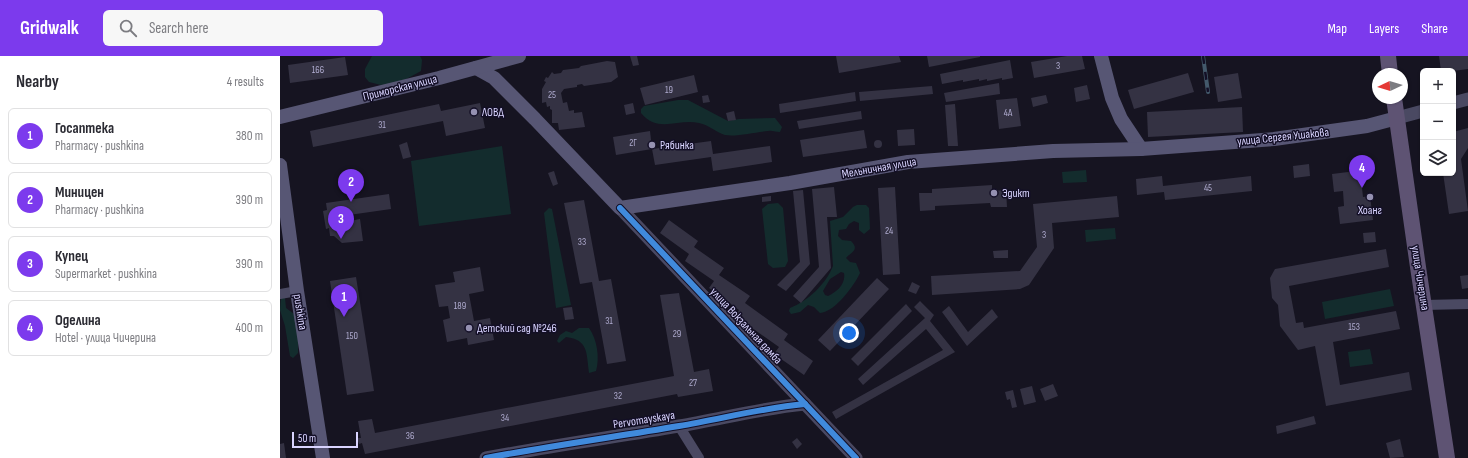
<!DOCTYPE html>
<html lang="en">
<head>
<meta charset="utf-8">
<style>
  :root { --surface:#fff; --page:#f7f7f7; --text:#2b2b33; --muted:#7c7c81; --line:#e1e1e2; --accent:#7c3aed }
  body { margin:0; font-family:"Sofia Sans Condensed",sans-serif; background:var(--page); color:var(--text) }
  .controls { position:absolute; right:12px; top:12px; display:grid; overflow:hidden; border-radius:6px; box-shadow:0 1px 3px #0004 }
  .controls button { width:36px; height:36px; display:grid; place-items:center; padding:0; border:0; border-bottom:1px solid var(--line); background:var(--surface); color:var(--text); font:20px sans-serif }
  .compass { position:absolute; left:1092px; top:12px; width:36px; height:36px; border-radius:50%; background:var(--surface); box-shadow:0 1px 3px #0004; rotate:266deg }
  .scale { position:absolute; left:12px; bottom:10px; width:66px; box-sizing:border-box; padding-left:4px; border:2px solid #d9d4ff; border-top:0; font-size:11px; line-height:14px; white-space:nowrap; color:#d9d4ff; -webkit-text-stroke:3px #130f26; paint-order:stroke }
  .you { position:absolute; left:569px; top:277px; width:14px; height:14px; margin:-10px; border:3px solid #fff; border-radius:50%; background:#1a73e8; box-shadow:0 0 0 6px #1a73e833 }
  .badge { display:grid; place-items:center; width:26px; height:26px; border-radius:50%; background:var(--accent); color:#fff; font-size:13px; font-weight:700 }
  .pin { position:absolute; translate:-50% -33px; filter:drop-shadow(0 1px 2px #0008) }
  .pin::after { content:''; position:absolute; top:21px; width:14px; height:12px; background:inherit; clip-path:polygon(0 0,100% 0,50% 100%) }
  .list { margin:0; padding:0; list-style:none }
  h2 { display:flex; justify-content:space-between; align-items:center; height:52px; margin:0; padding:0 16px; font-size:17px }
  h2 small { font-size:13px; font-weight:400; color:var(--muted) }
  .list li { display:grid; grid-template-columns:26px 1fr auto; gap:12px; align-items:center; box-sizing:border-box; height:56px; margin:0 8px 8px; padding:0 8px; border:1px solid var(--line); border-radius:6px }
  .list b { display:block; font-size:15px; white-space:nowrap }
  .list p { margin:0; font-size:13px; white-space:nowrap; color:var(--muted) }
  .list em { font-size:13px; font-style:normal; color:var(--muted) }
  .icon { flex:none; width:22px; height:22px; fill:none; stroke:currentColor; stroke-width:2; stroke-linecap:round; stroke-linejoin:round }
  .map { position:relative; flex:none; width:1188px; height:402px; overflow:hidden }
  header { display:flex; align-items:center; gap:24px; box-sizing:border-box; height:56px; padding:0 20px; background:var(--accent); color:#fff }
  header strong { font-size:19px }
  nav { display:flex; gap:22px; margin-inline-start:auto; font-size:14px }
  .search { width:280px; height:36px; background:var(--page); display:flex; align-items:center; gap:10px; box-sizing:border-box; padding:0 14px; border-radius:6px; color:var(--muted); font-size:15px }
  main { display:flex }
  aside { flex:1; background:var(--surface) }
  .map>svg:first-child { display:block }
</style>
</head>
<body>
<header>
<strong>Gridwalk</strong>
<div class="search"><svg class="icon" aria-label="search" viewBox="0 0 24 24"><circle cx="10" cy="10" r="6"/><path d="M15 15l6 6"/></svg>Search here</div>
<nav><a>Map</a><a>Layers</a><a>Share</a></nav>
</header>
<main>
<aside>
<h2>Nearby<small>4 results</small></h2>
<ul class="list">
<li><span class="badge">1</span><div><b>Госаптека</b><p>Pharmacy · pushkina</p></div><em>380 m</em></li>
<li><span class="badge">2</span><div><b>Миницен</b><p>Pharmacy · pushkina</p></div><em>390 m</em></li>
<li><span class="badge">3</span><div><b>Купец</b><p>Supermarket · pushkina</p></div><em>390 m</em></li>
<li><span class="badge">4</span><div><b>Оделина</b><p>Hotel · улица Чичерина</p></div><em>400 m</em></li>
</ul>
</aside>
<div class="map">
<svg width="1188" height="402" viewBox="0 0 1188 402">
  <rect width="100%" height="100%" fill="#161421"/>
  <g fill="#132c2d" fill-rule="evenodd">
    <path d="M92,0H140L142,4L141,15L119,27L101,29L89,26L85,21V13Z"/>
    <path d="M398,44H408L448,65L459,63L495,62L502,71L500,76C496,76 492,74 488,75C475,76 457,81 445,79C436,76 429,69 419,67C399,62 378,78 361,57V53L364,50Z"/>
    <path d="M222,90L231,158L139,170L131,105Z"/>
    <path d="M806,114L807,126L783,127L782,116Z"/>
    <path d="M498,147L503,152L508,205L505,211L493,212L488,208L482,153L488,148Z"/>
    <path d="M577,149H586L589,152L590,173L584,178L579,174V167L574,165L569,168L566,173L559,174L558,180L562,184L571,185C580,194 571,196 566,202L570,206L576,207L580,217C574,230 555,256 540,257L534,251L528,249L520,256L511,258L509,255L510,252C528,245 546,228 553,210L550,165L563,161L573,151ZM561,216L564,217C566,228 557,236 548,240L545,239L543,235L550,223Z"/>
    <path d="M269,152L272,153L291,249L276,252L264,157Z"/>
    <path d="M835,172L836,183L806,186L805,174Z"/>
    <path d="M1110,233L1114,250L1045,263L1042,246Z"/>
    <path d="M1,241L5,242L6,252L14,258L18,283V297L13,302L10,300L5,270L0,254Z"/>
    <path d="M299,272H309C317,283 320,302 316,315L309,317C306,297 309,284 286,281L279,287L277,285L280,279L286,275L292,277Z"/>
    <path d="M1090,293L1093,308L1070,311L1068,296Z"/>
  </g>
  <g fill="#343243">
    <path d="M350,0H357L359,9L353,10Z"/>
    <path d="M556,0H619L621,6L559,17Z"/>
    <path d="M647,0H700V1L649,11Z"/>
    <path d="M787,0H802L805,13L754,22L751,6Z"/>
    <path d="M1159,0H1188V13L1173,15H1161Z"/>
    <path d="M65,1L68,19L10,27L8,9Z"/>
    <path d="M730,4L733,22L722,24V22L707,25V23L699,25V23L683,26V24L662,28L660,18Z"/>
    <path d="M327,5L335,6L338,21L331,26L304,30L302,28L297,29V31L284,33L281,37L283,47L287,46L289,55L294,54V57L302,56L305,71L279,74L278,67H272V54L270,53V50L267,51L266,46L262,47V33L266,26L264,25L266,21L268,22L272,16L274,18L281,17L283,14L299,12L301,10Z"/>
    <path d="M908,17L914,36L854,53L848,34Z"/>
    <path d="M958,17L962,42L938,46L934,21Z"/>
    <path d="M414,19L418,36L365,49L360,32Z"/>
    <path d="M719,27L720,38L666,46L664,37Z"/>
    <path d="M807,29L810,43L796,46L794,32Z"/>
    <path d="M652,30L653,38L580,45L579,36Z"/>
    <path d="M575,36L576,45L500,57L499,48Z"/>
    <path d="M428,39L430,46L423,47L422,40Z"/>
    <path d="M766,39L768,47L753,51L751,42Z"/>
    <path d="M737,42L741,70L719,73L716,44Z"/>
    <path d="M200,47L205,72L166,80L163,65L33,91L30,75L159,48L161,55Z"/>
    <path d="M353,47L355,57L346,59L344,49Z"/>
    <path d="M675,48L678,90H668L665,49Z"/>
    <path d="M962,51L963,76L868,81L867,56Z"/>
    <path d="M454,55L456,64L448,65L446,57Z"/>
    <path d="M581,55L582,63L519,73L517,65Z"/>
    <path d="M1188,72V92L1181,103L1188,155L1169,158L1163,117H1173V76Z"/>
    <path d="M634,73L635,89L618,90L617,74Z"/>
    <path d="M584,74L587,92L523,101L520,84Z"/>
    <path d="M370,75L372,93L336,99L333,81Z"/>
    <circle cx="598" cy="88" r="4"/>
    <path d="M431,85L433,98L490,90L492,106L433,115L431,101L375,109L372,93Z"/>
    <path d="M127,86L131,101L123,103L119,89Z"/>
    <path d="M1029,108L1030,120L1014,122L1013,110Z"/>
    <path d="M274,115L278,128L273,130L268,117Z"/>
    <path d="M1068,116L1077,118L1078,124L1081,123L1083,141L1090,140L1093,164L1060,168L1058,151L1064,150L1063,135L1054,136L1052,118Z"/>
    <path d="M882,120L883,130L971,120L972,135L885,144L884,136L857,139L856,123Z"/>
    <path d="M712,129V135L726,134L727,151H711L710,147L655,150V154L640,155L639,137H652V133Z"/>
    <path d="M554,131L557,161H547L551,212L521,247L513,240L539,211L532,133Z"/>
    <path d="M615,131L620,218L603,219L598,132Z"/>
    <path d="M523,134L530,208L506,235L497,229L520,206L513,135Z"/>
    <path d="M109,138L111,153L69,159L70,165L80,163L83,185L62,187L54,180H50L49,172L46,173L43,155L47,154L46,147Z"/>
    <path d="M491,140V145L482,146V141Z"/>
    <path d="M837,140L839,161L772,167L774,192L749,229L740,233L652,239L651,220L740,215L757,191L753,148Z"/>
    <path d="M304,144L319,225L331,223L346,305L327,308L312,226L300,228L284,147Z"/>
    <path d="M389,164L418,185L414,191L444,212L439,219L470,240L465,247L508,278L504,284L533,305L524,319L494,298L499,291L455,260L459,254L429,232L434,225L405,205L409,198L380,177Z"/>
    <path d="M1095,176L1096,186L1084,187L1083,177Z"/>
    <path d="M1106,193L1109,211L1009,230L1016,267L1023,266L1024,272L1116,255L1120,273L1053,286L1060,329L1129,316L1132,334L1046,350L1035,290L1018,294L1000,270L998,249L992,242L990,222L995,213Z"/>
    <path d="M728,194V202H714L713,195Z"/>
    <path d="M200,211L204,235L189,238L194,265L210,262L214,284L188,289L187,282L167,286L163,264L170,262L168,250L159,251L155,229L175,226L173,216Z"/>
    <path d="M1188,219V232L1182,233L1180,220Z"/>
    <path d="M76,221L94,335L67,339L50,225Z"/>
    <path d="M597,222L609,233L550,295L538,284Z"/>
    <path d="M632,226L640,230L636,238L628,235Z"/>
    <path d="M399,237L414,316L429,313L433,335L398,341L397,338L85,398L82,387L79,388L77,382H81L78,365L92,363L95,377L394,320L380,239Z"/>
    <path d="M640,245L654,259L650,265L675,296L556,363L552,356L663,294L646,273L583,329L578,323L645,262L634,251Z"/>
    <path d="M626,248L632,255L578,310L571,303Z"/>
    <path d="M669,250L688,276L712,253L718,261L687,290L662,256Z"/>
    <path d="M292,251L294,263L285,264L283,252Z"/>
    <path d="M773,328L778,340L765,345L760,333Z"/>
    <path d="M752,330L756,346L744,349L740,333Z"/>
    <path d="M733,334L737,351L732,352L730,343L727,344L725,336Z"/>
    <path d="M1034,360L1036,368L997,378L996,370Z"/>
    <path d="M517,382L522,388L517,393L512,386Z"/>
    <path d="M1120,383L1124,401L1110,402L1106,387Z"/>
    <path d="M4,387L6,402H0V388Z"/>
  </g>
  <g fill="none" stroke-linecap="round" stroke-linejoin="round">
    <g stroke="#4a4962" stroke-width="10">
      <path d="M0,238L17,235"/>
      <path d="M1144,249L1188,248"/>
      <path d="M399,370L419,402"/>
    </g>
    <g stroke="#4a4962" stroke-width="13">
      <path d="M1173,47L1188,43"/>
      <path d="M1117,62L1143,55"/>
      <path d="M340,152L576,402"/>
      <path d="M206,402C270,390 334,381 399,370C441,363 482,352 525,348"/>
    </g>
    <g stroke="#575674" stroke-width="14">
      <path d="M821,0L832,42L841,63L861,93"/>
      <path d="M196,12L214,22L255,63L340,152L510,127L628,106L773,95L861,93L994,83L1087,70L1117,62"/>
      <path d="M0,61L159,22L239,0"/>
      <path d="M0,109L17,235L43,402"/>
    </g>
    <g stroke="#5e5373" stroke-width="16">
      <path d="M1108,0L1110,18"/>
      <path d="M1114,42L1138,211L1167,402"/>
    </g>
    <g stroke="#43596b" stroke-width="4">
      <path id="rail" d="M923,0L928,36"/>
    </g>
    <use href="#rail" stroke="#130f26" stroke-width="2.5" stroke-dasharray="8" stroke-linecap="butt"/>
    <g stroke="#130f26" stroke-width="8">
      <g id="cycleway">
        <path d="M340,152L576,402"/>
        <path d="M206,402C270,390 334,381 399,370C441,363 482,352 525,348"/>
      </g>
    </g>
    <use href="#cycleway" stroke="#408adc" stroke-width="6"/>
  </g>
  <g fill="#9591b1" stroke="#130f26" stroke-width="1.5">
    <circle cx="194" cy="56" r="4"/>
    <circle cx="372" cy="89" r="4"/>
    <circle cx="714" cy="137" r="4"/>
    <circle cx="1090" cy="141" r="4"/>
    <circle cx="189" cy="272" r="4"/>
  </g>
  <g text-anchor="middle" dominant-baseline="central" stroke-width="3" stroke-linejoin="round" paint-order="stroke">
    <g font-size="10" fill="#b0acd0">
      <text x="778" y="10">3</text>
      <text x="38" y="14">166</text>
      <text x="389" y="34">19</text>
      <text x="272" y="39">25</text>
      <text x="728" y="57">4А</text>
      <text x="102" y="69">31</text>
      <text x="353" y="87">2Г</text>
      <text x="928" y="132">45</text>
      <text x="609" y="175">24</text>
      <text x="764" y="179">3</text>
      <text x="302" y="186">33</text>
      <text x="180" y="250">189</text>
      <text x="329" y="265">31</text>
      <text x="1074" y="271">153</text>
      <text x="397" y="278">29</text>
      <text x="72" y="280">150</text>
      <text x="413" y="327">27</text>
      <text x="338" y="340">32</text>
      <text x="225" y="362">34</text>
      <text x="130" y="380">36</text>
    </g>
    <g font-size="12" fill="#d9d4ff" stroke="#130f26">
      <text transform="translate(120 32) rotate(-14)">Приморская улица</text>
      <text transform="translate(1003 81) rotate(-6)">улица Сергея Ушакова</text>
      <text transform="translate(599 112) rotate(-10)">Мельничная улица</text>
      <text transform="translate(1140 222) rotate(81)">улица Чичерина</text>
      <text transform="translate(20 256) rotate(81)">pushkina</text>
      <text transform="translate(466 270) rotate(47)">улица Вокзальная дамба</text>
      <text transform="translate(364 364) rotate(-9)">Pervomayskaya</text>
    </g>
    <g font-size="12" fill="#d9d4ff" stroke="#130f26" text-anchor="start">
      <text x="202" y="56">ЛОВД</text>
      <text x="380" y="89">Рябинка</text>
      <text x="722" y="137">Эдикт</text>
      <text x="1090" y="154" text-anchor="middle">Хоанг</text>
      <text x="197" y="272">Детский сад №246</text>
    </g>
  </g>
</svg>
<div class="controls">
<button>+</button>
<button>−</button>
<button><svg class="icon" aria-label="layers" viewBox="0 0 24 24"><path d="M12 4l9 5-9 5-9-5zM3 14l9 5 9-5"/></svg></button>
</div>
<svg class="compass" viewBox="-18 -18 36 36"><path d="M0-13l5 13h-10z" fill="#e53935"/><path d="M0 13l5-13h-10z" fill="#7c7c81"/></svg>
<div class="scale">50 m</div>
<div class="you"></div>
<div class="pin badge" style="left:64px;top:261px">1</div>
<div class="pin badge" style="left:71px;top:146px">2</div>
<div class="pin badge" style="left:61px;top:183px">3</div>
<div class="pin badge" style="left:1082px;top:132px">4</div>
</div>
</main>
</body>
</html>
